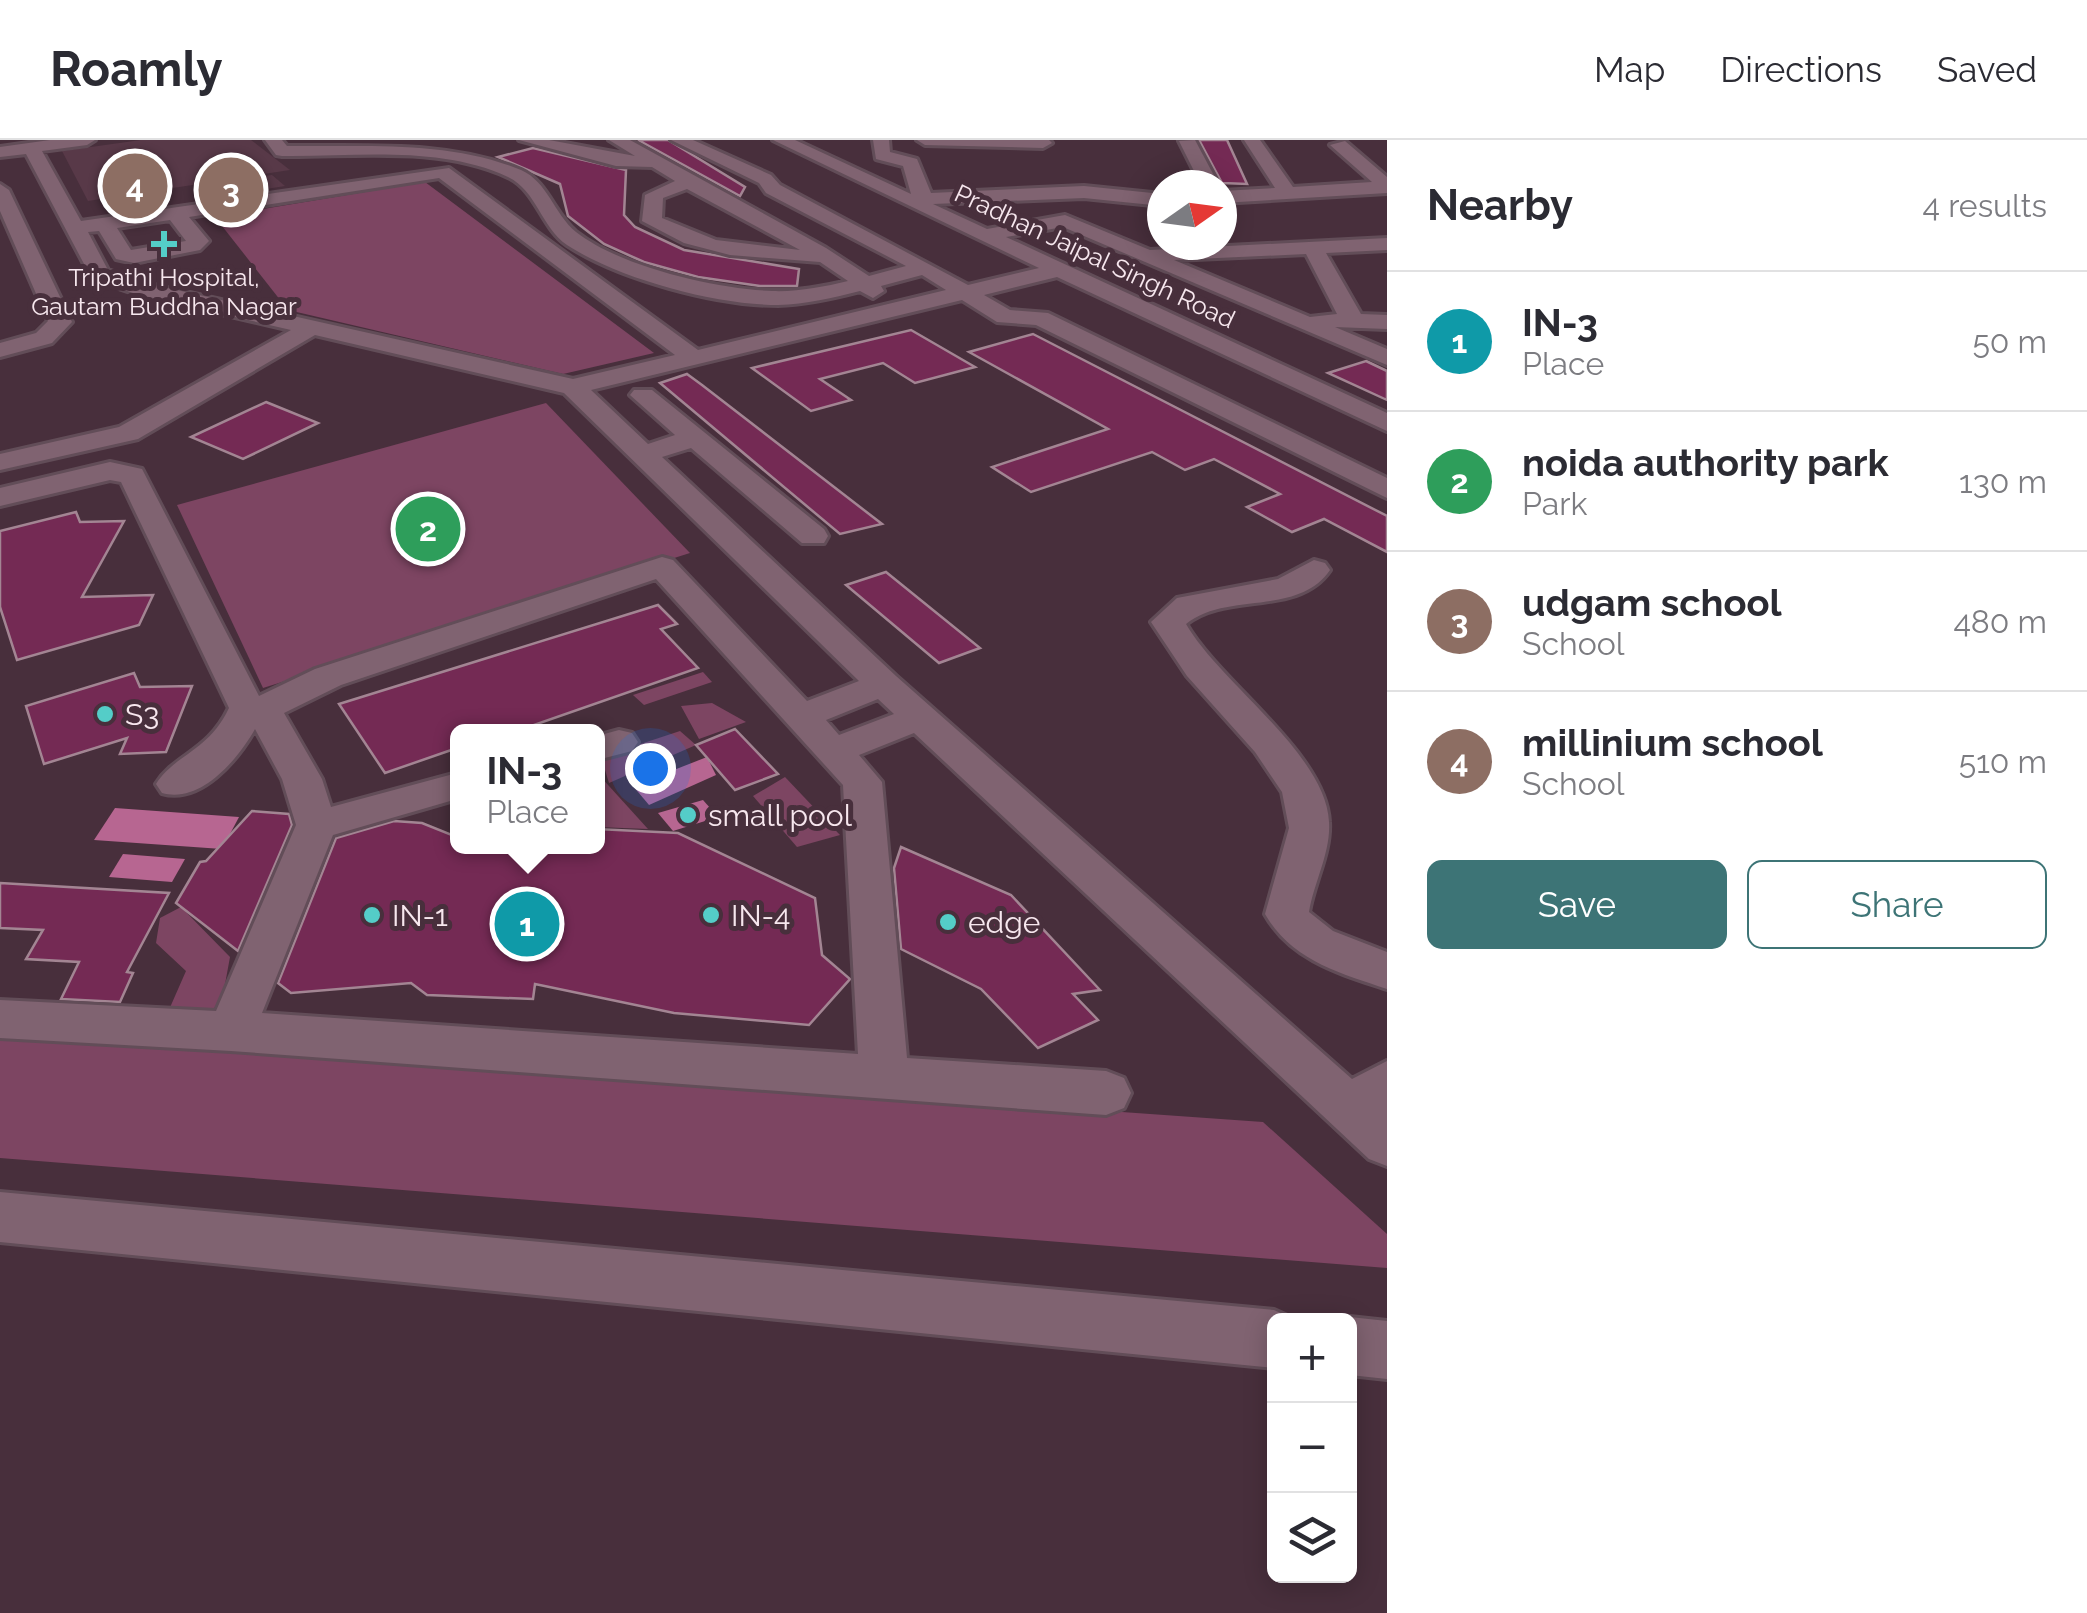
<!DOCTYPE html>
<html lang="en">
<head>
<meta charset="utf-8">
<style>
  :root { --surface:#fff; --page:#f2f2f3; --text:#2b2b33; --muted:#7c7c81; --line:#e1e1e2; --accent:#3d7476 }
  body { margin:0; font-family:Raleway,sans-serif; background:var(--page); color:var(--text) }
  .controls { position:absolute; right:30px; bottom:30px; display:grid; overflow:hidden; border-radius:15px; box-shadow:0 5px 25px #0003 }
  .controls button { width:90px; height:90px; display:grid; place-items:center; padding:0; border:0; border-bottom:2px solid var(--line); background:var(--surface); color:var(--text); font:50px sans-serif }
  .compass { position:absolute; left:1147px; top:30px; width:90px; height:90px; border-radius:50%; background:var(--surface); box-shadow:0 5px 25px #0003; rotate:76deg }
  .you { position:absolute; left:650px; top:628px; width:35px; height:35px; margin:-25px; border:8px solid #fff; border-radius:50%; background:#1a73e8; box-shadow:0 0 0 15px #1a73e833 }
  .badge { display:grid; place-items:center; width:65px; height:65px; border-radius:50%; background:var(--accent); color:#fff; font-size:32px; font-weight:700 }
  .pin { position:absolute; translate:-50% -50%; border:5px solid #fff; box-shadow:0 2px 10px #0006 }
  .popup { position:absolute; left:450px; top:584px; width:155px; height:130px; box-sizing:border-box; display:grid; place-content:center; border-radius:15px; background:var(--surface); filter:drop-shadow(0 2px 8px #0005); font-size:32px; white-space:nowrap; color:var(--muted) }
  .popup b { font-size:38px; color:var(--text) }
  .popup::after { content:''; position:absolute; left:50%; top:100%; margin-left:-20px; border:20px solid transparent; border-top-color:var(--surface) }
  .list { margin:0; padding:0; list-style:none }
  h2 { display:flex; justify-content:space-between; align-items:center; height:130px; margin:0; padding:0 40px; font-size:42px }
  h2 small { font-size:32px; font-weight:400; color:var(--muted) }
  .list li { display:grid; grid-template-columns:65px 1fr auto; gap:30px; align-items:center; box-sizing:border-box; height:140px; padding:0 40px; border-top:2px solid var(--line) }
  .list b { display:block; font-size:38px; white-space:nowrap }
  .list p { margin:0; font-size:32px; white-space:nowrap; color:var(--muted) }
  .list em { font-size:32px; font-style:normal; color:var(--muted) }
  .actions { display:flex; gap:20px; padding:30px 40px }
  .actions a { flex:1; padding:22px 0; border:2px solid var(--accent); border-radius:15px; text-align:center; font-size:35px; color:var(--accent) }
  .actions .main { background:var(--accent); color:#fff }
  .icon { flex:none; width:55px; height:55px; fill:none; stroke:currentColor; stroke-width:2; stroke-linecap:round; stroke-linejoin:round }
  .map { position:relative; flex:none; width:1387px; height:1473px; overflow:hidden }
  header { display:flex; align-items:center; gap:60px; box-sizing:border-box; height:140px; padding:0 50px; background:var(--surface); border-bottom:2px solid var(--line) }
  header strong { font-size:48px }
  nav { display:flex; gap:55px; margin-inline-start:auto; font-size:35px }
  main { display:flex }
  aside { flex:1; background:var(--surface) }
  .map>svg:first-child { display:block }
</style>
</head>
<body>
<header>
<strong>Roamly</strong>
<nav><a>Map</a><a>Directions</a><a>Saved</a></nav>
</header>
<main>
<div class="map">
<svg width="1387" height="1473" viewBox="0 0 1387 1473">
  <rect width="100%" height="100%" fill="#482f3c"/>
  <g fill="#583948">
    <path d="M141,0H251L290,30L88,61L62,11Z"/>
    <path d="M272,35L285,46L216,57L196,46Z"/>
  </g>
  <g fill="#7d4562">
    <path d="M425,42L654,213L563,234L288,170L215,77Z"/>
    <path d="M546,263L690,413L263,548L177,365Z"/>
    <path d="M703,532L712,542L644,565L633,555Z"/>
    <path d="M712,563L746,582L699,599L681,566Z"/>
    <path d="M680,591L696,605L609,643L601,617Z"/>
    <path d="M599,635L648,689L597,687Z"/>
    <path d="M785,637L840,695L797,707L753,656Z"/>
    <path d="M181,767L230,817L219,877L168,872L186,831L156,803L160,778Z"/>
    <path d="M0,892L1263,982L1387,1094V1128L0,1018Z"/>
  </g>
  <g fill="#b76691">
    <path d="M707,617L716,635L649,665L633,646Z"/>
    <path d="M703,660L718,677L673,691L658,673Z"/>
    <path d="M115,668L239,677L222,709L94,700Z"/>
    <path d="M123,714L185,719L172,742L109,737Z"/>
  </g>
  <g fill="#742a54" stroke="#a38593" stroke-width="2.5">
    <path d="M638,0H668L745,47L740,56Z"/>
    <path d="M1199,0H1227L1247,44L1222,43Z"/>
    <path d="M533,8L626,30L624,75L635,87L684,110L799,129L797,146H760L698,137L644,122L604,104L568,76L560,44L498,17Z"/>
    <path d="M911,190L975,227L915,243L883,223L820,239L851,260L811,271L752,228Z"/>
    <path d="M1033,194L1387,376V412L1324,379L1292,392L1247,367L1280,354L1214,319L1185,330L1152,312L1031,352L992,327L1108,289L969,212Z"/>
    <path d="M1366,221L1387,231V260L1328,233Z"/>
    <path d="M687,234L702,245L882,384L840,394L660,243Z"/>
    <path d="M266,262L318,283L243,319L191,297Z"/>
    <path d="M76,372L80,382L124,381L82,457L153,455L139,485L17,520L0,467V391Z"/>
    <path d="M886,432L980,508L939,523L846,445Z"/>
    <path d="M658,465L677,484L661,489L698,528L514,592H457V608L385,633L339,564Z"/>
    <path d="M134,533L140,547L192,546L166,612L120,614L127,598L44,624L26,566Z"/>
    <path d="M735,589L778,634L735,650L696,605Z"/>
    <path d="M252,671L289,674L292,685L238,811L176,763L200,722L206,721Z"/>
    <path d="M394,681L422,683L457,697V706H597V689L678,693L815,758L822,815L850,839L809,885L674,873L535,844L533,859L427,855L411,843L291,853L278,843L336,698Z"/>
    <path d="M901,707L1011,755L1100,850L1073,854L1098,880L1038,908L981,849L901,809L894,728Z"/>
    <path d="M0,743L169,753L127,832L133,833L120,862L61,859L79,822L26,819L43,790L0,788Z"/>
  </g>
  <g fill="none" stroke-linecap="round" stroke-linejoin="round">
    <g stroke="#624d58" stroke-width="6">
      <g id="minor">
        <path d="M50,0H95L87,5L42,11L81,81L449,28L698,210L946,150L922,135L881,146L884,151L873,158L860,151C833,158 806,164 778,165C716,165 619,139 567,105C541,87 537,51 508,37C439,5 355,17 282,16L276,15L265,0H282L287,6C364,7 449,0 521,30C548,42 554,74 576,92C621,127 716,149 772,151C798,152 823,147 848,141L820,122L730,115L684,103L642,81L645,55L675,41L652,27L616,26L519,0H549L635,16L609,0H630L826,108L869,136L906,126L766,53L759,43L671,0H693L771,35L780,45L968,145L1039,128L773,0H795L911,54L903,26L876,19L873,0H889L890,12L917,19L931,53L1084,46L1162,54V66L1084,58L933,64L987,89L1065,75L1150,110L1387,98V110L1326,113L1361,174L1387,175V189L1335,187L1387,209V225L1063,87L1006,97L1387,273V291L1057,137L984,155L1010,170L1048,173L1387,338V358L1036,185L997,182L962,160L591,250L648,304L675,295L630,255L634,250H652L824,389L828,396L824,403H802L691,308L662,317L896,536L1352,939L1387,921V1026L1369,1019L914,593L859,615L882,642L907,918L1106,931L1124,938L1131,953L1124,968L1106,975L231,911L0,898V860L216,871L296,685L282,639L255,589C238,619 201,664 162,653L156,644C175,614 208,612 229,568L121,342L110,340L0,366V348L110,322L142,329L259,556L315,529L662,417L673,420L807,561L859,541L564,253L315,195L138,299L0,330V314L119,287L291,190L136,154L92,139L26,14L0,17V7ZM439,38L675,215L573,239L150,144L108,130L88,92L99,91L116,119L134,123L200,110L209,101L189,77ZM687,49L800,110L716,100L662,78L663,58ZM170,80L186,101L131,110L117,88ZM1306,114L1337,174L1310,177L1174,120ZM656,439L843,645L858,914L262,873L333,695L457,659V633L331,667L322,639L284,573L341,545ZM878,559L894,574L839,595L826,580Z"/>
        <path d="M917,0H1049L1052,3L1043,8L925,5Z"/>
        <path d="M1244,0H1260L1293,47L1372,42L1330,5L1345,1L1387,37V53L1222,63V51L1275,48Z"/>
        <path d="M1179,1L1195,0L1219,45H1201Z"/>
        <path d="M0,44L9,50L72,182L52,203L0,217V203L36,193L48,181L0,71Z"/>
        <path d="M1314,420L1325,423L1330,430C1298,477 1226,451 1186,484C1220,543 1326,614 1329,682C1331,712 1314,742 1309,772L1333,791L1387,812V849C1339,833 1291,820 1265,774L1289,688L1282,652L1255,612L1187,536L1151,482L1177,458L1278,439Z"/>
        <path d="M619,590L632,593L638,602L632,611L597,620V596Z"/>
        <path d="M0,1052L1274,1170L1296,1180H1274V1228L0,1102Z"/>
        <path d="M1350,1177L1387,1181V1239L1350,1235V1180H1341Z"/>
      </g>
    </g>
    <use href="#minor" fill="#806371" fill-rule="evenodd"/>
  </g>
  <g fill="#54cdc8" stroke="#482f3c" stroke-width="4">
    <path d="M159 89h10v10h10v10h-10v10h-10v-10h-10v-10h10z"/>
    <circle cx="105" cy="574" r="10"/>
    <circle cx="688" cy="675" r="10"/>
    <circle cx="372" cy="775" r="10"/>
    <circle cx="711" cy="775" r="10"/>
    <circle cx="948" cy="782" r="10"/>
  </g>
  <g text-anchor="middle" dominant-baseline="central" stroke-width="10" stroke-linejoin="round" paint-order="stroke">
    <g font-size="25" fill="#f7e7ee" stroke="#482f3c">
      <text transform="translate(1095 116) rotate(25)">Pradhan Jaipal Singh Road</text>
    </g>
    <g font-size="25" fill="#f7e7ee" stroke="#482f3c">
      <text x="164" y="137">Tripathi Hospital,<tspan x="164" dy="29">Gautam Buddha Nagar</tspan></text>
    </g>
    <g font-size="30" fill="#f7e7ee" stroke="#482f3c" text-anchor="start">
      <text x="125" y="574">S3</text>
      <text x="708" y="675">small pool</text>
      <text x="392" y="775">IN-1</text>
      <text x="731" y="775">IN-4</text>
      <text x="968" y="782">edge</text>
    </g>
  </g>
</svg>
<div class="controls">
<button>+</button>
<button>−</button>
<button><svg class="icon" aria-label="layers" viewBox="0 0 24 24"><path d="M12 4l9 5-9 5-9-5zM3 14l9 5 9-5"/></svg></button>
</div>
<svg class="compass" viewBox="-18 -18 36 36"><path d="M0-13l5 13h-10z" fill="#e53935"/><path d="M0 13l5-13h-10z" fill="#7c7c81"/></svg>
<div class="you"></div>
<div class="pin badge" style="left:527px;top:784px;background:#0f9aa8">1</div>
<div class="popup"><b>IN-3</b>Place</div>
<div class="pin badge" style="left:428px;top:389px;background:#2e9e5b">2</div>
<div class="pin badge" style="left:231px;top:50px;background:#8d6e63">3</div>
<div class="pin badge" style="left:135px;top:46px;background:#8d6e63">4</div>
</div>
<aside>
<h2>Nearby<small>4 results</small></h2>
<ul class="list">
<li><span class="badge" style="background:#0f9aa8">1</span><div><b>IN-3</b><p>Place</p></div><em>50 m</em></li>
<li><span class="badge" style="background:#2e9e5b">2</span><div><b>noida authority park</b><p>Park</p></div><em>130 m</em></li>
<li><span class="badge" style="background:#8d6e63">3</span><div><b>udgam school</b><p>School</p></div><em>480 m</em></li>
<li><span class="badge" style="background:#8d6e63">4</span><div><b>millinium school</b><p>School</p></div><em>510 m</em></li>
</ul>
<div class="actions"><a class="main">Save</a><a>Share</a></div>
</aside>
</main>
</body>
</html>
